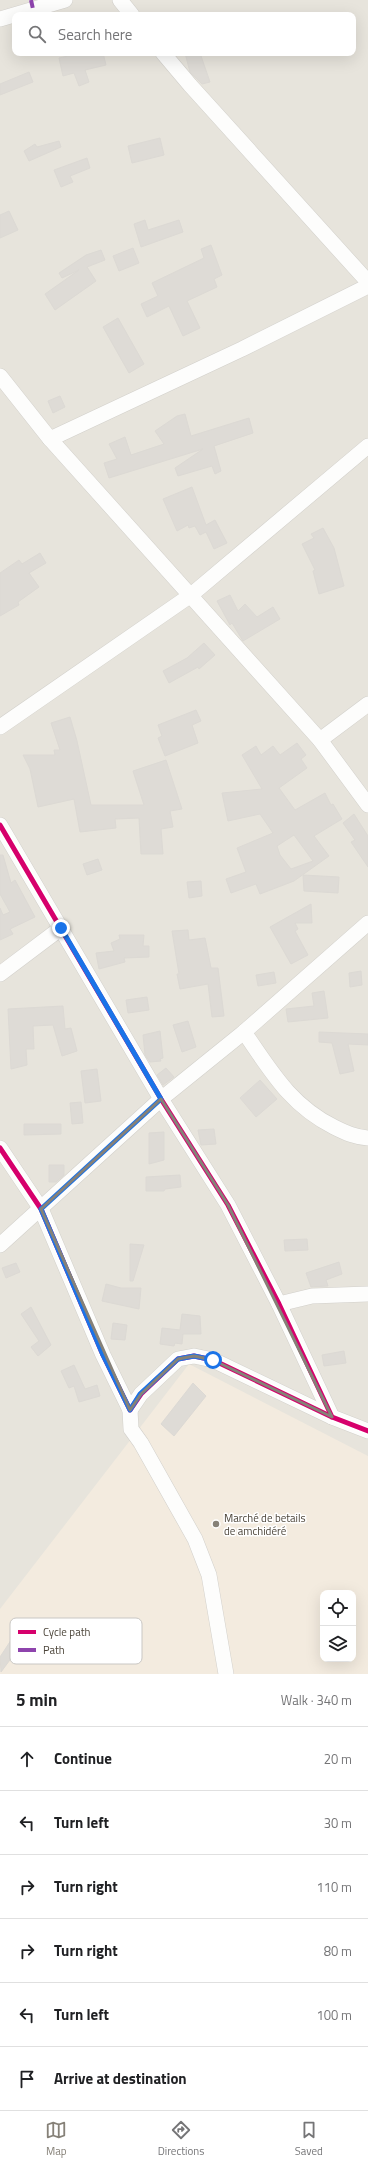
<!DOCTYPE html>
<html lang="en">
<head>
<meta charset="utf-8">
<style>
  :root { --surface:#fff; --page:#f2f2f2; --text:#202124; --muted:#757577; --line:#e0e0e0; --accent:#868178 }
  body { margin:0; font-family:"Titillium Web",sans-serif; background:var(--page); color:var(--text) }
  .controls { position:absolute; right:12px; bottom:12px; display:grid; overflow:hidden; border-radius:8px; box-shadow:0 4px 16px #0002 }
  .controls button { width:36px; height:36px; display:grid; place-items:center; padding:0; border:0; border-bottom:1px solid var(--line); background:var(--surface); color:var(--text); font:20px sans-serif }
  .stop { position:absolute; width:12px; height:12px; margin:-9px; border:3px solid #1a73e8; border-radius:50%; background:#fff }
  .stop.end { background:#1a73e8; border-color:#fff; box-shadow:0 1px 4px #0008 }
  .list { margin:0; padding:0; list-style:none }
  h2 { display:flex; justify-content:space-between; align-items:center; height:52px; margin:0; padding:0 16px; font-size:17px }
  h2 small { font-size:13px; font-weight:400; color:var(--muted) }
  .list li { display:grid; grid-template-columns:26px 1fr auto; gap:12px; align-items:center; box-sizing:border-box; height:64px; padding:0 16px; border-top:1px solid var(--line) }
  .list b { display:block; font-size:15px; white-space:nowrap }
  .list em { font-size:13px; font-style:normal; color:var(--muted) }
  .icon { flex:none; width:22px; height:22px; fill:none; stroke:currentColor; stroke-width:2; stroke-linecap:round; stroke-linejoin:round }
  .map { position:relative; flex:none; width:368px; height:1674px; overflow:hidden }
  .search { position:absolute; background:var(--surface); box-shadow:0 4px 16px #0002; left:12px; right:12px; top:12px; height:44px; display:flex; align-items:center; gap:10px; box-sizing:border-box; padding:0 14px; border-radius:8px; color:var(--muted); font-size:15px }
  .sheet { height:436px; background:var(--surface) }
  nav { display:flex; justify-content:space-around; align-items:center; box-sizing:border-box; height:56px; border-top:1px solid var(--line); background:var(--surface); font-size:11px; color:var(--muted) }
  nav a { display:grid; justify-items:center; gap:2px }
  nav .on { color:var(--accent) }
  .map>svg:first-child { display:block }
</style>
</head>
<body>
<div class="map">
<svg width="368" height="1674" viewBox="0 0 368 1674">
  <rect width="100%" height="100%" fill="#f4f2ee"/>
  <path fill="#e7e4dc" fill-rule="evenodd" d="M0,0H368V1674H0ZM15,15H353V53H15ZM323,1593H353V1659H323Z"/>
  <path fill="#f3ebdf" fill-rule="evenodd" d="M189,1364L368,1456V1674H0V1609ZM323,1593H353V1659H323Z"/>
  <g fill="#dedbd6" stroke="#dcd9d4" fill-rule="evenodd">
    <path d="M82,53H103L106,65L85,70L89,82L79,86L74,73L63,76L59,58Z"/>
    <path d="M185,53H200L210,82L202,84L190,72Z"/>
    <path d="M29,72L33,82L0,95V84Z"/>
    <path d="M160,138L164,155L132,163L128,146Z"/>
    <path d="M59,141L61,147L29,161L24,151L35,144L37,147Z"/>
    <path d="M87,158L90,168L70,176L73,182L61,187L54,170Z"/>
    <path d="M9,211L18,230L0,238V215Z"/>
    <path d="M145,220L148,230L179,220L183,232L141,247L134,224Z"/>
    <path d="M211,245L222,275L214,279L217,287L187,301L200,328L183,336L169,306L147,317L141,304L158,296L152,283L204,258L201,249Z"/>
    <path d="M133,248L139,263L119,271L113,256Z"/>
    <path d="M101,250L105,260L87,267L96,281L55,310L45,294L79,270L62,278L59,273L86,255Z"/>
    <path d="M118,318L144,364L129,373L103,327Z"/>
    <path d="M60,396L65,407L53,413L48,401Z"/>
    <path d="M185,414L191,436L249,418L253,433L214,446L221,471L215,474L212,466L178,476L175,468L203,449L109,478L104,463L117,459L109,444L125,437L131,455L164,444L155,431L177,416Z"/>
    <path d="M192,487L206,525L215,520L227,543L214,549L206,532L200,535L195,526L189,528L188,525L177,531L163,499Z"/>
    <path d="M323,528L334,548L344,586L319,594L313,571L315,570L302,544L314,538L311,534Z"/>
    <path d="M40,553L46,563L29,573L39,587L18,602L19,605L0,616V573L19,560L22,564Z"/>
    <path d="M230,595L238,611L245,604L257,617L273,607L280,619L243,641L232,623L230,625L217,601Z"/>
    <path d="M204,643L215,655L199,669L198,667L169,683L163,671L187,658Z"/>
    <path d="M196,710L201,721L192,725L198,743L165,756L158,738L162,736L158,725Z"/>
    <path d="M70,717L77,741L91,805H144L133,771L166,760L182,809L170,811L173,827L161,829L163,854H141L139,818L115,819L116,828L80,832L74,799L38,807L30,769L23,755H55L54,750H60L51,723Z"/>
    <path d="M297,743L306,755L301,759L307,768L279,788L295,810L325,793L331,805L333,804L342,819L314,836L329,856L294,881L260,894L256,884L231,893L226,879L246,872L237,848L273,833L260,814L228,821L222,793L262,789L242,755L256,746L261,755L273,746L280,755ZM294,835L313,861L291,869L280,855L277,846Z"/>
    <path d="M354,814L368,836V867L351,842L355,840L343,823Z"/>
    <path d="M0,855H3L11,883L15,880L35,917L10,929L13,934L0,940V908L3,915L10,912L0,894Z"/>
    <path d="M98,859L102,870L87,875L83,864Z"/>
    <path d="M303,875L339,877L338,893L304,891Z"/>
    <path d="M201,881L202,896L189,898L187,882Z"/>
    <path d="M311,904L312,923H295L298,929L295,931L308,955L291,964L270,927Z"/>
    <path d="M188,930L189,940L205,938L211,968H218L224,1016L212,1017L208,984L180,989L177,974H179L172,931Z"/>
    <path d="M119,935H144L143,946H149V957L124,958L125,962L99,969L96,953L114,951L111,943L120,939Z"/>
    <path d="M361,971L362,985L350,987L349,973Z"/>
    <path d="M274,972L276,983L258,986L256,975Z"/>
    <path d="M324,991L328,1018L288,1022L286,1009L314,1006L312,993Z"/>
    <path d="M147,997L149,1010L128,1013L126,1000Z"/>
    <path d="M63,1006L65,1029L71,1028L77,1051L62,1056L53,1025L33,1026L34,1049H26L27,1065L11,1069L8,1009Z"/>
    <path d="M188,1021L196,1047L182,1052L173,1025Z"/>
    <path d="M160,1031L163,1058L160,1059L161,1061L150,1062L145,1055L143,1035Z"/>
    <path d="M319,1032L368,1034V1045L348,1044L354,1071L340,1074L332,1043L319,1042Z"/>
    <path d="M166,1068L174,1077L163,1085L157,1075Z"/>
    <path d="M97,1069L101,1101L85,1103L81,1071Z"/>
    <path d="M260,1080L277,1099L256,1117L240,1098Z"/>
    <path d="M81,1102L83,1123L72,1124L70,1103Z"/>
    <path d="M24,1124H61V1134L24,1135Z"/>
    <path d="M214,1129L216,1144L201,1145L198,1130Z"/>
    <path d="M164,1132V1160L149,1164V1133Z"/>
    <path d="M49,1165H64V1175L56,1182H49Z"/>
    <path d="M180,1175L181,1187L165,1189L164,1191H146V1177Z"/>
    <path d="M307,1239L308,1250L285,1251L284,1240Z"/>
    <path d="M130,1244L144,1245L133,1281H130Z"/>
    <path d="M339,1262L342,1274L326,1280L328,1286L311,1287L306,1273Z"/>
    <path d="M16,1263L20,1272L6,1278L2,1268Z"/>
    <path d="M106,1284L121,1288H141L139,1309L102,1301Z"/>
    <path d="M31,1307L51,1345L38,1356L31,1347L39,1341L21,1314Z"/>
    <path d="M182,1314L200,1316L201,1334H183L182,1344L175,1343L174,1346L160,1344L162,1328L180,1330Z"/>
    <path d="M113,1323L127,1325L125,1340L111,1339Z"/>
    <path d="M344,1351L346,1363L324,1366L322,1355Z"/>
    <path d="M74,1365L85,1389L97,1385L100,1396L79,1402L74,1386L69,1388L61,1371Z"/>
    <path d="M193,1383L206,1396L174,1436L161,1424Z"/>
    <path d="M19,1628L29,1634L1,1672L0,1657Z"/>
  </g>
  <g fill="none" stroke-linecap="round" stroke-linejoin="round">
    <g stroke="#d2d0cb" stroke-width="16">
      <g id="minor">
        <path d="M120,0L132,15"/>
        <path d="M0,19L65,0"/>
        <path d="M163,53L190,85L368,282"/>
        <path d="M0,376L50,439L320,740L368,805"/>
        <path d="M50,439L242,349L368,286"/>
        <path d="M0,727L191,595L368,446"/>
        <path d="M320,740L368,704"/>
        <path d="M0,825L161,1099L228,1205L279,1304L332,1417"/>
        <path d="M0,974L61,928"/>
        <path d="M244,1032C271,1071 290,1105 334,1127C346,1133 355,1137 368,1138"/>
        <path d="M0,1148L41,1209L103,1355L130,1410L141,1394L178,1359L194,1356L213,1360L332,1417L368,1431"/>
        <path d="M0,1245L161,1099L244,1032L368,923"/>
        <path d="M279,1304L312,1296L368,1294"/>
        <path d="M130,1410L131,1429L141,1443L195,1539L209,1575L226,1674"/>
      </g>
    </g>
    <use href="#minor" stroke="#fdfdfc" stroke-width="15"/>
    <path stroke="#8e44ad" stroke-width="4" stroke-dasharray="8 4" stroke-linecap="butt" d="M31,0L33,9"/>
    <g stroke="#fff" stroke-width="8">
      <g id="cycleway">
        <path d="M0,825L161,1099L228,1205L279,1304L332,1417"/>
        <path d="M0,1148L41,1209L103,1355L130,1410L141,1394L178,1359L194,1356L213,1360L332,1417L368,1431"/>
      </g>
    </g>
    <use href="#cycleway" stroke="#d6006c" stroke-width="5"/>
  </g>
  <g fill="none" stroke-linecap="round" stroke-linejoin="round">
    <path stroke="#1a73e8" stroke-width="5" d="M61,928L161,1099L41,1209L103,1355L130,1410L140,1394L178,1359L194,1356L213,1360"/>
  </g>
  <path fill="none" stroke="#868178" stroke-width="3" stroke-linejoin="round" d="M161,1099L228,1205L332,1417L213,1360L194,1356L178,1359L141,1394L130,1410L41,1209Z"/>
  <circle fill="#868178" stroke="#fff" stroke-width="1.5" cx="216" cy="1524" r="4"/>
  <g text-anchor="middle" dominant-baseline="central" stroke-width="3" stroke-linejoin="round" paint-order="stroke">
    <g font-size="11" fill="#4b4439" stroke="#fff" text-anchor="start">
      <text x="224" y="1518">Marché de betails<tspan x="224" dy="13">de amchidéré</tspan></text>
    </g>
  </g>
  <rect x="10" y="1618" width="132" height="46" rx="6" fill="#fff" stroke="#c9c7c4" stroke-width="1"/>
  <rect x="18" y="1630" width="18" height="4" fill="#d6006c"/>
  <rect x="18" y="1648" width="18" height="4" fill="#8e44ad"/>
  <g font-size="11" fill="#4b4439">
    <text x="43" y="1636">Cycle path</text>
    <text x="43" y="1654">Path</text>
  </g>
</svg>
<div class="controls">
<button><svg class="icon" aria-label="locate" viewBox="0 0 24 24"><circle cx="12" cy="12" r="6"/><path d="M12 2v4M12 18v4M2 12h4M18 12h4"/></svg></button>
<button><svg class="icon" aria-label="layers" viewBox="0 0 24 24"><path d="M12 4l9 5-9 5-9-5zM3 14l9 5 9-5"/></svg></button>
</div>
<div class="stop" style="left:213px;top:1360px"></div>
<div class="stop end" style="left:61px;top:928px"></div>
<div class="search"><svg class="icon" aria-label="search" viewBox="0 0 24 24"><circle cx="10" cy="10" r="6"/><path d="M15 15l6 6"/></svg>Search here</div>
</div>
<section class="sheet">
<h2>5 min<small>Walk · 340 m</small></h2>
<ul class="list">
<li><svg class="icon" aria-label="ahead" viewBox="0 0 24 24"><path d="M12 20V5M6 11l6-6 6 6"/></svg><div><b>Continue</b></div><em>20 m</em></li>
<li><svg class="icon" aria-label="left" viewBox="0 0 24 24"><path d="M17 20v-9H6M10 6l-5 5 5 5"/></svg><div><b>Turn left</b></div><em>30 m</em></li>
<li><svg class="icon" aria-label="right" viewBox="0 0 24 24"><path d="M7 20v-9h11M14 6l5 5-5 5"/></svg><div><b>Turn right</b></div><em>110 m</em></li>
<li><svg class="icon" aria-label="right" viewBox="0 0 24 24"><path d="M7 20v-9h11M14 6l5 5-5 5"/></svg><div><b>Turn right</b></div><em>80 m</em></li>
<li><svg class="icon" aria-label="left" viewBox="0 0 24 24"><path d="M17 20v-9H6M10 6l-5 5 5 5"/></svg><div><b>Turn left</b></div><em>100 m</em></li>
<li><svg class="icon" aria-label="arrive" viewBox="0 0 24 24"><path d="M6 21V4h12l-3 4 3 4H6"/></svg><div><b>Arrive at destination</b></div></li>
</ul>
</section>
<nav>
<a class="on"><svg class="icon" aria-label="map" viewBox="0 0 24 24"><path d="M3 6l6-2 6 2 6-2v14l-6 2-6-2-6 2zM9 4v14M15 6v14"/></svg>Map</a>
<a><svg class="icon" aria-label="directions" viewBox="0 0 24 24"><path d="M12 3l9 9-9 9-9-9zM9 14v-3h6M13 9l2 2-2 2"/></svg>Directions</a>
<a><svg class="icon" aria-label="saved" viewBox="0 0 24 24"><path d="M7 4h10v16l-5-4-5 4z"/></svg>Saved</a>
</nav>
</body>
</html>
